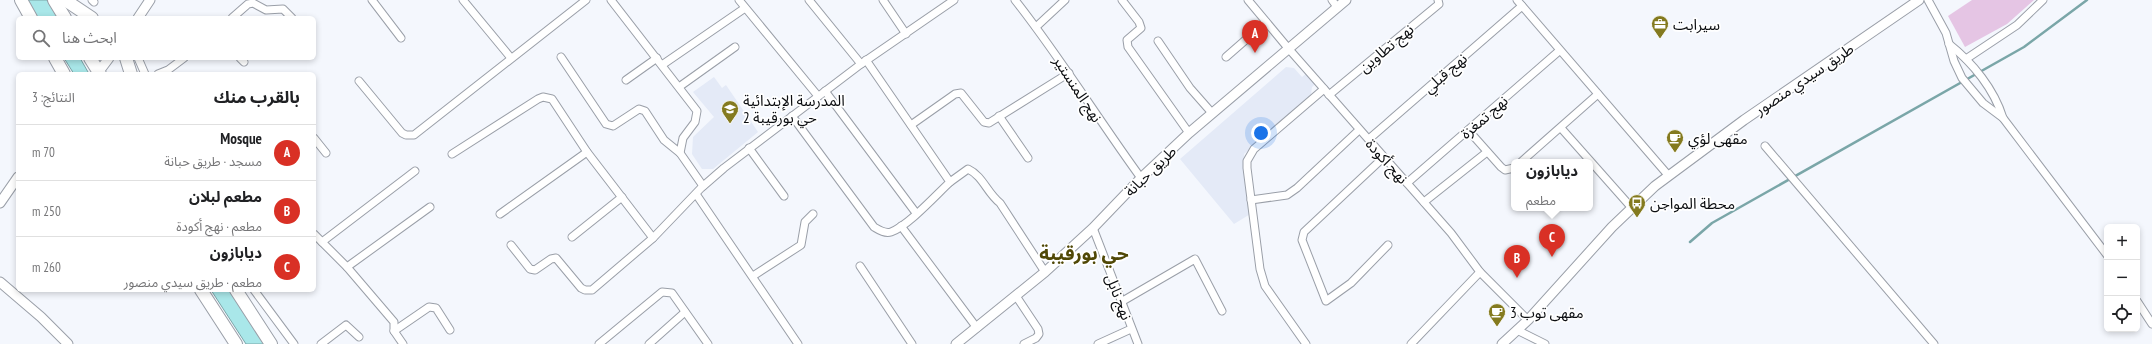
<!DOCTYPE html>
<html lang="ar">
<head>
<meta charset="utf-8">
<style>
  :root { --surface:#fff; --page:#f2f2f2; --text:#202124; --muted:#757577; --line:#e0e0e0; --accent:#d93025 }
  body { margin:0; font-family:"PT Sans Narrow","Noto Sans Arabic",sans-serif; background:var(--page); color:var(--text); direction:rtl }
  .controls { position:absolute; right:12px; bottom:12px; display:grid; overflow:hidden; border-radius:6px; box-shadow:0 2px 6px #0003 }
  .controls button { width:36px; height:36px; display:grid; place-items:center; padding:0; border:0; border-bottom:1px solid var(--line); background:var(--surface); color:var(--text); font:20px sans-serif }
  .you { position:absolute; left:1261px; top:133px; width:14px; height:14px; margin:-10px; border:3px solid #fff; border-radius:50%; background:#1a73e8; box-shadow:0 0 0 6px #1a73e833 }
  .badge { display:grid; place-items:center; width:26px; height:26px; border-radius:50%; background:var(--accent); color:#fff; font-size:13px; font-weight:700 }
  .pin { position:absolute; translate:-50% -33px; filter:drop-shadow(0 1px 2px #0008) }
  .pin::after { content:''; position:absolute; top:21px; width:14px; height:12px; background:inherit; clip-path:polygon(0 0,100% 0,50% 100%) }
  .popup { position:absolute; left:1511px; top:159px; width:82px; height:52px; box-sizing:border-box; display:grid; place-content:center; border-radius:6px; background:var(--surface); filter:drop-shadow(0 1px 3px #0005); font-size:13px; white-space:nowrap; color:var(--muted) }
  .popup b { font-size:15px; color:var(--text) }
  .popup::after { content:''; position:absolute; left:50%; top:100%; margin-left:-8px; border:8px solid transparent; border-top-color:var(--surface) }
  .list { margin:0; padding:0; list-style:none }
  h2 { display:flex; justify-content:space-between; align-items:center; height:52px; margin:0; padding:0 16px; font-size:17px }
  h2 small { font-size:13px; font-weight:400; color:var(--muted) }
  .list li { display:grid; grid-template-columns:26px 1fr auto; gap:12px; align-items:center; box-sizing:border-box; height:56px; padding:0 16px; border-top:1px solid var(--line) }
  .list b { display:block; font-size:15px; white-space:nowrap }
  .list p { margin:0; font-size:13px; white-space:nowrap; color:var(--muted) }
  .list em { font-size:13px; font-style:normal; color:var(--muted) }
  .icon { flex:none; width:22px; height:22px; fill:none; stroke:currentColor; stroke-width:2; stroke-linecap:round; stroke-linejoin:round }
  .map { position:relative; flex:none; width:2152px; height:344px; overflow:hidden; direction:ltr }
  .search { position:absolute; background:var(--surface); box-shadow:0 2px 6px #0003; left:16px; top:16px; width:300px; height:44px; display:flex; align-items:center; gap:10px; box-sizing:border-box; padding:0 14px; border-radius:6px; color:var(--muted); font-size:15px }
  .panel { position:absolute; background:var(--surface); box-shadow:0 2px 6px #0003; left:16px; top:72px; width:300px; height:220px; border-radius:6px; direction:rtl }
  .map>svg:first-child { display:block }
</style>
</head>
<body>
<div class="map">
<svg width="2152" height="344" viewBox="0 0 2152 344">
  <rect width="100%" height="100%" fill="#f4f7fd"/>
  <g fill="#e4eaf7">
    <path d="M1286,67L1294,68L1302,77L1308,72L1317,82L1312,87L1311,95L1244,154L1252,213L1234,224L1180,159Z"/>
    <path d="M714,77L722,88L726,85L758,132L713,169H702L692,154L693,137L714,117L693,92Z"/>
  </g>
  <path fill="#e5c5e4" d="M1972,0H2034L2007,24L1965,47L1948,16Z"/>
  <g fill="#a9e7e9" stroke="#7aa6a8">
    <path d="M26,0H47L58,18H37Z"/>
    <path d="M64,58H80L88,72L87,74H74Z"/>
    <path d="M211,290H229L264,344H246Z"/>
  </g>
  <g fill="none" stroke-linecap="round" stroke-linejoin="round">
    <path stroke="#7aa6a8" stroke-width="2.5" d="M1690,242L1712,223L2024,47L2087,0"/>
    <g stroke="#9a9fa8" stroke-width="9">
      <g id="street">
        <path d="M92,0L94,2"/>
        <path d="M372,0L401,38"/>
        <path d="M463,0L511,58"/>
        <path d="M611,0L697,111L695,122L683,138L680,153L703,186"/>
        <path d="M739,0L818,96"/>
        <path d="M809,0L861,64"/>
        <path d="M883,0L906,34"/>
        <path d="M1015,0C1060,57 1098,119 1141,178"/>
        <path d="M1122,0L1139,22L1141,28L1127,40L1128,47L1189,133"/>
        <path d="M1248,0L1288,48L1451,233L1480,272L1528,320"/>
        <path d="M1332,0L1337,7"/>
        <path d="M1517,0L1668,175"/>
        <path d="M1928,0L1946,33L1954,61L1962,78L1983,103L2003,118"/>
        <path d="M232,18L248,4L253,3L266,10L283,9L292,18"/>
        <path d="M1036,27L1065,0"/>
        <path d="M1158,41L1190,88L1212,113"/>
        <path d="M1949,44C1973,63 1994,89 2003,118L2107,255"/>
        <path d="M561,57L606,124L613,126L639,109L645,111L664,140L680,153"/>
        <path d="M1226,57L1266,22"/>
        <path d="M138,58L145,74"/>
        <path d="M240,58L244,62"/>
        <path d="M1966,59L2017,25L2043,0"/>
        <path d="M662,65L745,8"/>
        <path d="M158,74L168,70L184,58"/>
        <path d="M626,80L657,58"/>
        <path d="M359,81L402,133L406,135H414L586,0"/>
        <path d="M679,87L735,47"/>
        <path d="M825,91L916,213"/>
        <path d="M1329,95L1439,4L1438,0"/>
        <path d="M792,116L874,227C879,230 885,234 891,232C908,226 936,195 950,182L866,60"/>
        <path d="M999,116L1028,158"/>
        <path d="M911,125L955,94L961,93L984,122L989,123L1069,73"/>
        <path d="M1561,128L1631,207"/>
        <path d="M1469,131L1501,167L1505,170L1514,168"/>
        <path d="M314,138L326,153"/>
        <path d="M1369,139L1522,6"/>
        <path d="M1765,146L1934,344"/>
        <path d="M749,148L784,196"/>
        <path d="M452,154L538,99L543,97L552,99L587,152L653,238"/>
        <path d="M1384,157L1304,232L1302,240L1326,301L1351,283L1388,245"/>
        <path d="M1521,162L1598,94"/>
        <path d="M950,182L968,169C983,176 987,193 1000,203L1045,272"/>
        <path d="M1407,183L1559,51"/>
        <path d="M696,194L798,344"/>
        <path d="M1251,200L1287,195L1297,188L1359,130"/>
        <path d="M1424,202L1487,152"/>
        <path d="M500,214L587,152"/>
        <path d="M901,226L977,328"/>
        <path d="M1093,228L1138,344"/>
        <path d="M314,234L322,242"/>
        <path d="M572,237L622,197"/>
        <path d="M511,245L530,269L535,270L551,259L556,258L581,288L585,290H592L653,238L701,188L724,168L861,64L954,0"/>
        <path d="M860,266L912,344"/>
        <path d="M347,267L430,207"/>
        <path d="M753,276L801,245L805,222L813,214"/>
        <path d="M254,290L294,344"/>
        <path d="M1016,296L1038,329L1039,334L1036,338L1024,344"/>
        <path d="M2137,301L2152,324"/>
        <path d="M1121,302L1195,259L1222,311"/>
        <path d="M1517,330L1545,344"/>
        <path d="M394,331L429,307L436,308L450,330"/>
        <path d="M321,344L346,325L359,337"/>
        <path d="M403,344L394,331V322L347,267L322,242L415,171"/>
        <path d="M599,344L662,292L672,293L708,344"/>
        <path d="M649,344L685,312"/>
        <path d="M1098,344L1131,329"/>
        <path d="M1306,344L1265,286L1260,269L1247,168V161L1254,149L1324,89"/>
        <path d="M1411,344L1480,272"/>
      </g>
    </g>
    <g stroke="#9a9fa8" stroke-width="11">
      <g id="secondary">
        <path d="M138,18L150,0"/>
        <path d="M97,74L109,58"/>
        <path d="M0,203L18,177"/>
        <path d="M0,282L41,317L68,344"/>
        <path d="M956,344L1045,272L1093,228L1141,178L1189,133L1346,0"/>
        <path d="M1502,344L1528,320L1612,227L1655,186L1744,120L1919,0"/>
      </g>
    </g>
    <g stroke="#9a9fa8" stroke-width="14">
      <g id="highway">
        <path d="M21,0L31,18"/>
        <path d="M54,0L65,18"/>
        <path d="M65,0L92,18"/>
        <path d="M55,58L64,74"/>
        <path d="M90,58L100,74"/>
        <path d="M126,58L131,74"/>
        <path d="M201,290L236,344"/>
        <path d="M236,290L271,344"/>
      </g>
    </g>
    <use href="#street" stroke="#fff" stroke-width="7"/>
    <use href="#secondary" stroke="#fff" stroke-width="9"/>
    <use href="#highway" stroke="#fff" stroke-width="12"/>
  </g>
  <defs>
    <g id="office-pin" transform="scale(0.9)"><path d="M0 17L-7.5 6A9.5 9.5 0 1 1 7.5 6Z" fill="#847a1f" stroke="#fff"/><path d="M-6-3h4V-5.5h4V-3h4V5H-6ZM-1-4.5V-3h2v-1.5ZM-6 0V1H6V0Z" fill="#fff"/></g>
    <g id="school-pin" transform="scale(0.9)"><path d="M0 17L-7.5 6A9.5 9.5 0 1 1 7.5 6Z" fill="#847a1f" stroke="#fff"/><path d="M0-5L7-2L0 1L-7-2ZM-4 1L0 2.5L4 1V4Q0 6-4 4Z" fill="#fff"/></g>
    <g id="cafe-pin" transform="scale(0.9)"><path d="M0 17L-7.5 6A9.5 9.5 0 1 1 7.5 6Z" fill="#847a1f" stroke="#fff"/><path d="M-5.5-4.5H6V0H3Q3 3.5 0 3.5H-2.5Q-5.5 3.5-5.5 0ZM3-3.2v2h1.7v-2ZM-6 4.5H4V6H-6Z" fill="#fff"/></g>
    <g id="bus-pin" transform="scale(0.9)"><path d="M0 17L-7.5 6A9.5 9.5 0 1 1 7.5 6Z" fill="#847a1f" stroke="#fff"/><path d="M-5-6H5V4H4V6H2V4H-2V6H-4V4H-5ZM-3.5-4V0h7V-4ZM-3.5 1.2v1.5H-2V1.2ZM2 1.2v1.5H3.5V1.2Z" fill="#fff"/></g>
  </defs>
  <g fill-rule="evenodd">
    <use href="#office-pin" x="1660" y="24"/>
    <use href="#school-pin" x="730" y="109"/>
    <use href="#cafe-pin" x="1675" y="138"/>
    <use href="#bus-pin" x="1637" y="203"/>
    <use href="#cafe-pin" x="1497" y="312"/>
  </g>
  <g text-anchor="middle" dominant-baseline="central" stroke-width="3.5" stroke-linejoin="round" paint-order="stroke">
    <g font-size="15" fill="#0b0d10" stroke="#fff" text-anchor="start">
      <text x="1673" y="24">سيرابت</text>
      <text x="743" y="100">المدرسة الإبتدائية<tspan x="743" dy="17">حي بورقيبة 2</tspan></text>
      <text x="1688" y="138">مقهى لؤي</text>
      <text x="1650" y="203">محطة المواجن</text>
      <text x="1510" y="312">مقهى توب 3</text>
    </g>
    <g font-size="15" fill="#0b0d10" stroke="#fff">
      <text transform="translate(1386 48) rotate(-40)">نهج تطاوين</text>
      <text transform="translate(1445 73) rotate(-41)">نهج قبلي</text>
      <text transform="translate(1804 79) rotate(-34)">طريق سيدي منصور</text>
      <text transform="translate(1078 89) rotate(57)">نهج المنستير</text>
      <text transform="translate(1484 117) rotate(-41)">نهج تمغزة</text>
      <text transform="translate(1387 161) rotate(48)">نهج أكودة</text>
      <text transform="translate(1150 171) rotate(-44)">طريق حبانة</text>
      <text transform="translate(1119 297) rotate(69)">نهج نابل</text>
    </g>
    <g font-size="19" font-weight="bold" fill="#504806" stroke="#fff">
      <text x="1084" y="253">حي بورقيبة</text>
    </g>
  </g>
</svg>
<div class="controls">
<button>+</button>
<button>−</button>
<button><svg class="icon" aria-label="locate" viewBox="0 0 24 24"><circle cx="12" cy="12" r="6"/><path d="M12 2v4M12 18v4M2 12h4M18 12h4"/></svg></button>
</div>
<div class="you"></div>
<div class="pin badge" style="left:1255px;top:53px">A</div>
<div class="pin badge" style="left:1517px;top:278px">B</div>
<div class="pin badge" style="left:1552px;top:257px">C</div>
<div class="popup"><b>ديابازون</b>مطعم</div>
<div class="search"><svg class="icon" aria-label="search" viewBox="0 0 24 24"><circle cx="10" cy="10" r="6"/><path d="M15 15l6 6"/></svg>ابحث هنا</div>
<section class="panel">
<h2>بالقرب منك<small>النتائج: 3</small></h2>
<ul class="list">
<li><span class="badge">A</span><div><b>Mosque</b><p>مسجد · طريق حبانة</p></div><em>70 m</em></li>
<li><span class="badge">B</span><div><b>مطعم لبلان</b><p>مطعم · نهج أكودة</p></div><em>250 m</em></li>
<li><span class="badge">C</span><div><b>ديابازون</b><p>مطعم · طريق سيدي منصور</p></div><em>260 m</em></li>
</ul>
</section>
</div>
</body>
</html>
